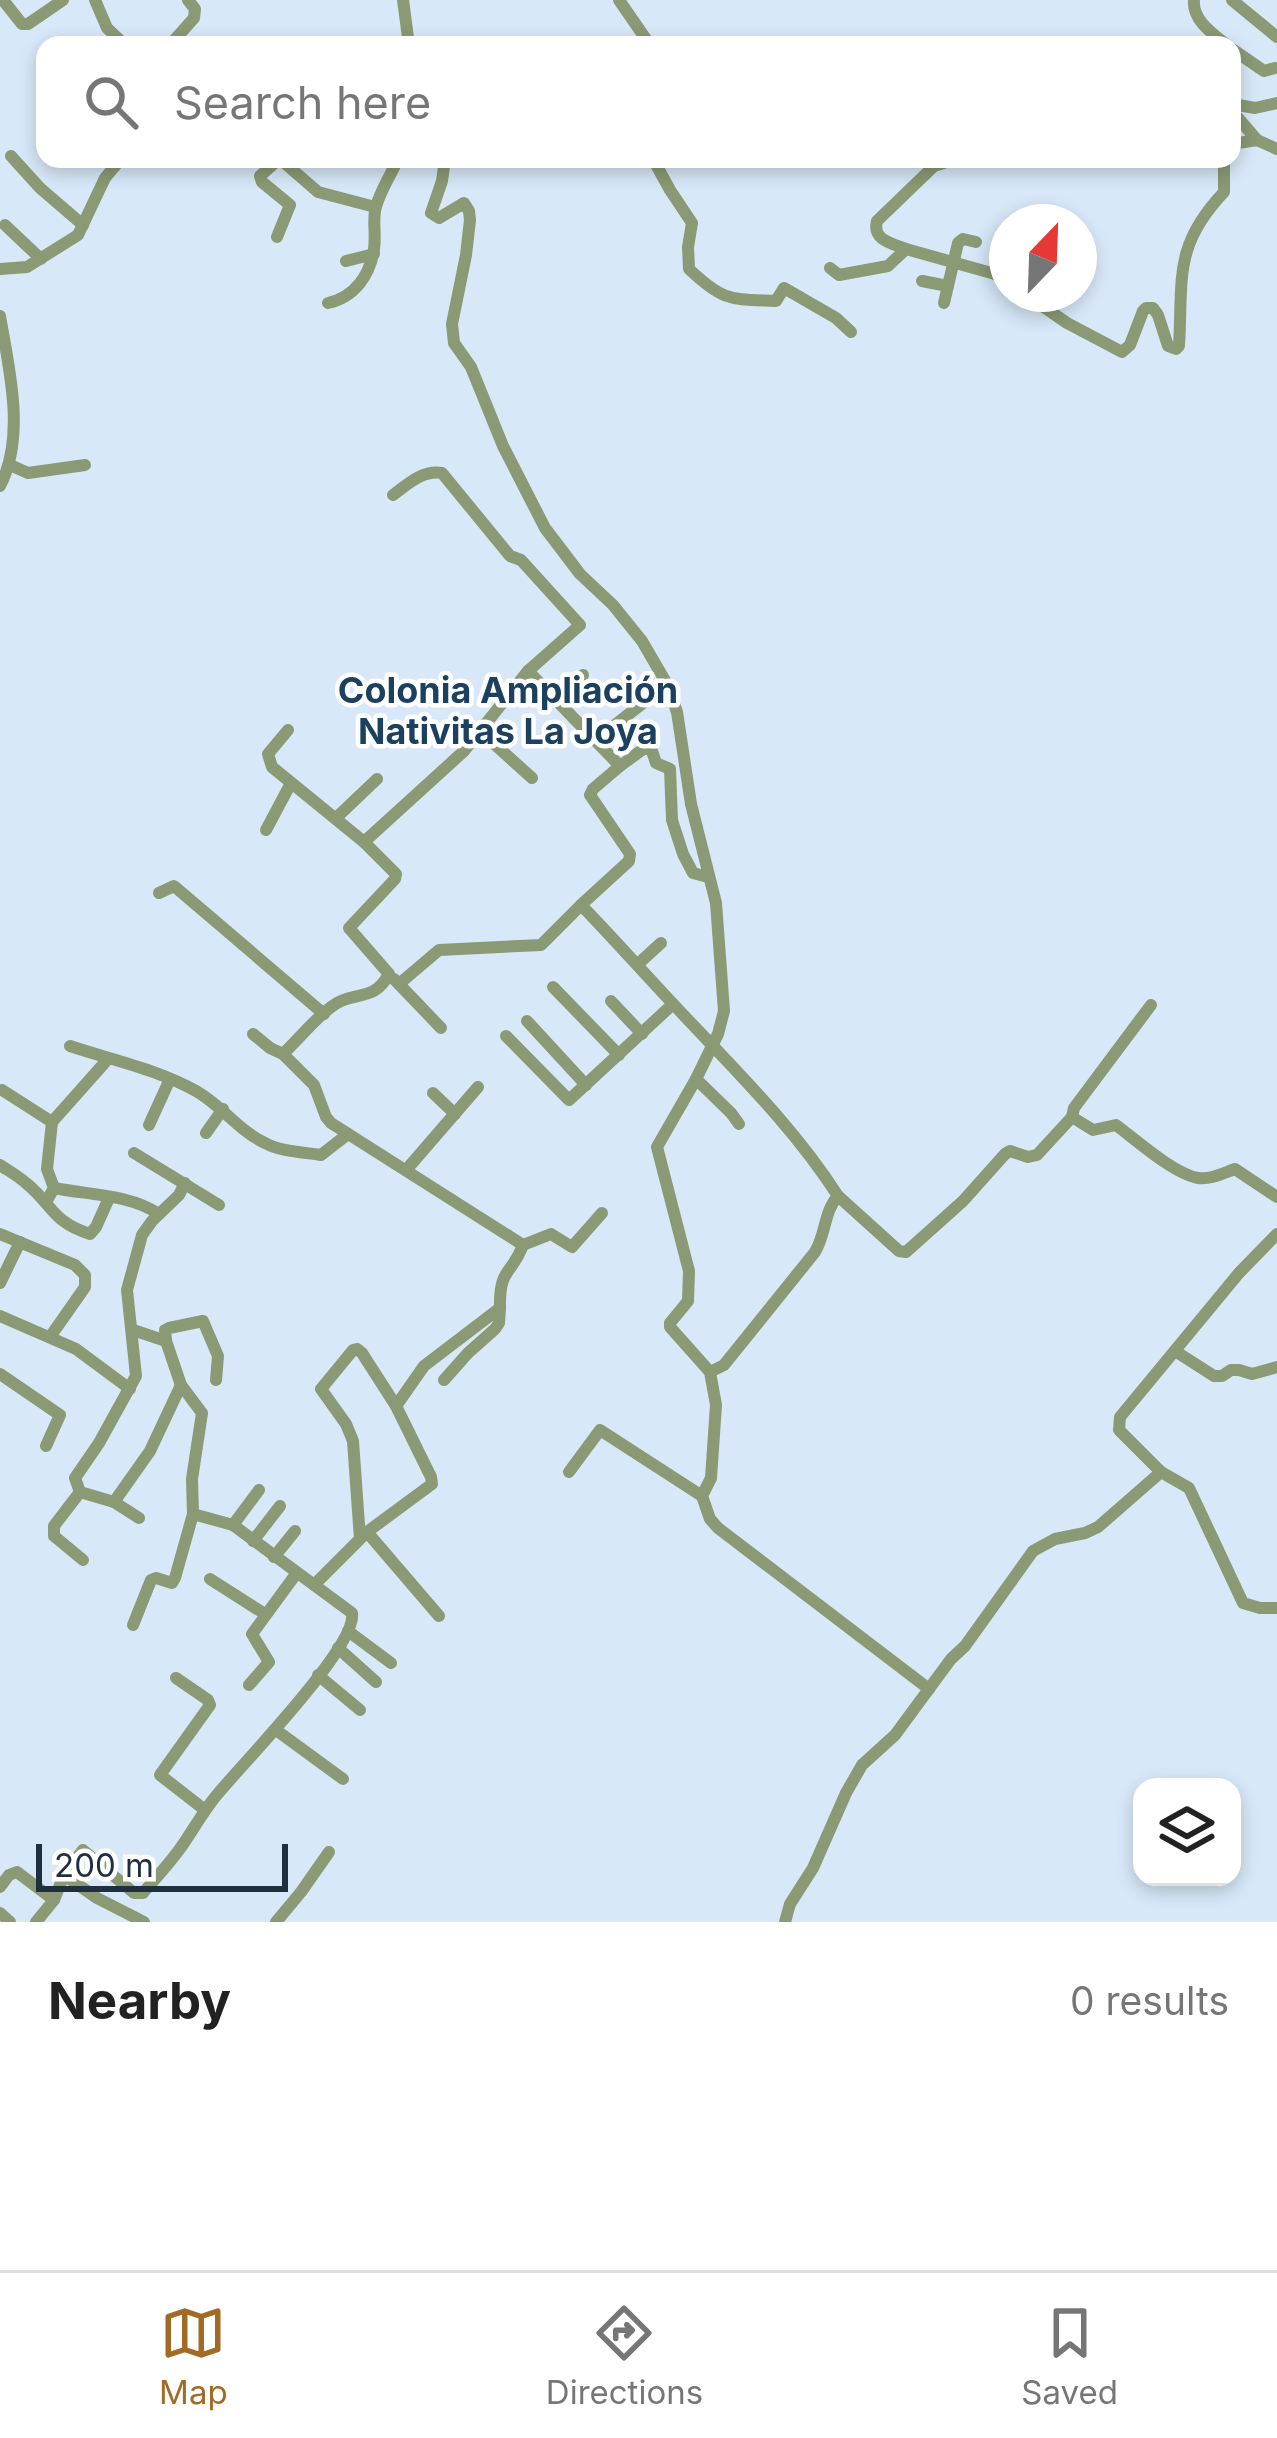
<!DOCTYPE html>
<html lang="en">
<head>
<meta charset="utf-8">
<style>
  :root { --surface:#fff; --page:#f2f2f2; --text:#222; --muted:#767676; --line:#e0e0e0; --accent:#a16a25 }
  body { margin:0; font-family:Inter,sans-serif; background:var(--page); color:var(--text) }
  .controls { position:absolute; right:36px; bottom:36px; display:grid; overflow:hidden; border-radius:24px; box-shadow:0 6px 18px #0003 }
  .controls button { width:108px; height:108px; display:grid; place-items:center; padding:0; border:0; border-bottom:3px solid var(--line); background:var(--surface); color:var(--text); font:60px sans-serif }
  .compass { position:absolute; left:989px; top:204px; width:108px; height:108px; border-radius:50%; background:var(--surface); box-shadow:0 6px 18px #0003; rotate:23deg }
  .scale { position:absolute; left:36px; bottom:30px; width:252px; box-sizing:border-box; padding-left:12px; border:6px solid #1f2f3e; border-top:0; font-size:33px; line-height:42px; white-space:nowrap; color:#1f2f3e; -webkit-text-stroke:9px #fff; paint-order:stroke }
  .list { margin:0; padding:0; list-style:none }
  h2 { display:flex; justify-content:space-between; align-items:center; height:156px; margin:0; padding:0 48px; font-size:51px }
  h2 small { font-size:39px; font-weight:400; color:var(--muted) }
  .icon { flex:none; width:66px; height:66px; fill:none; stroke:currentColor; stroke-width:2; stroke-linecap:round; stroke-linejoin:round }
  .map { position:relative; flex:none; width:1277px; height:1922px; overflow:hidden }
  .search { position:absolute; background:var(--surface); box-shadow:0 6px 18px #0003; left:36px; right:36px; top:36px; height:132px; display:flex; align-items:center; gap:30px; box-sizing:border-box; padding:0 42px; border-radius:24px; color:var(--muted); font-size:45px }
  .sheet { height:348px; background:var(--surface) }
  nav { display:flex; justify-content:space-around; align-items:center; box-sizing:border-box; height:168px; border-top:3px solid var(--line); background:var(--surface); font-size:33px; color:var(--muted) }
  nav a { display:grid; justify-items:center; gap:6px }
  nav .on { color:var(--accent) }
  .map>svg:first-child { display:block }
</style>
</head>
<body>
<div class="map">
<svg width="1277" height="1922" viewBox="0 0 1277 1922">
  <rect width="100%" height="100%" fill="#d8e8f8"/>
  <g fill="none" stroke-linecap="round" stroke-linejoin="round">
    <g stroke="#899a74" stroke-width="12">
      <path d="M3,0L22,24H28L63,0"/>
      <path d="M95,0L107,28L125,45"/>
      <path d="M403,0L409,45"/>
      <path d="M619,0L650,45"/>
      <path d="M1194,0C1192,20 1213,34 1227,45"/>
      <path d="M1232,0L1277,37"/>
      <path d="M170,45L194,18L195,9L188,0"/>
      <path d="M1232,49L1264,71L1275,68"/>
      <path d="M1232,108L1238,105L1255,108L1277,103"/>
      <path d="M1232,111L1257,140"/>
      <path d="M1232,144L1257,140L1277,149"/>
      <path d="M11,156L40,188L83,225"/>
      <path d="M280,159L318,192L375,207"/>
      <path d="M445,159L442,181L431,213L439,218L464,203L469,211L470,220L466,255L452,324L454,343L471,367L503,446L545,528L580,574L613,605L642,641L667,684L677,712L691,804L716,903L724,1011L718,1034L696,1079L657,1147L689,1271L688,1301L670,1323V1327L710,1372L716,1405L711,1478L702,1496L710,1519L718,1528L929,1689"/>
      <path d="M653,159L670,190L692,223L688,247L689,269C724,302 730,299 776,301L784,288L836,318L851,332"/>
      <path d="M5,225L41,259"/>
      <path d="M277,237L290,205L262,182L260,176L279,159"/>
      <path d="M906,249C891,243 872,240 877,221L934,166L956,159"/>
      <path d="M346,261L374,254"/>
      <path d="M830,268L839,275L888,266L906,249L995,274L1007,281"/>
      <path d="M0,269L27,267L78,235L105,178L121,159"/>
      <path d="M922,281L948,286"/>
      <path d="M1025,294L1067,323L1122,352L1130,345L1143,311L1146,308H1153L1158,315L1168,346L1176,349L1179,346C1183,278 1173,246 1224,192V159"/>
      <path d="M328,303C355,297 370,275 374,249C376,236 373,223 375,211C378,194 391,175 398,159"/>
      <path d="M944,303L958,243L963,239L976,242"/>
      <path d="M0,316C9,369 26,436 0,486"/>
      <path d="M10,465L28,473L85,465"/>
      <path d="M393,495C408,484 422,470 442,473L510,556L521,560L580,625L528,671L464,751L364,842L396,874L395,879L349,928L389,974C375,999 363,992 341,1001C323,1009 298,1040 283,1054L314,1085L326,1117L331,1123L523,1245C512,1275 499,1267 500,1308L424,1366L396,1406"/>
      <path d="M528,671L620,766L593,789L590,795L630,854L629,861L581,905C614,939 644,973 676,1007C733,1068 793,1126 838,1196"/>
      <path d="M556,698L583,675"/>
      <path d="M288,730L268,754L272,767L364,842"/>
      <path d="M481,732L532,778"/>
      <path d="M596,740L667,684"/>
      <path d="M620,766L646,747L652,751L656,763L670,769L672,820L683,854L693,873L708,877"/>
      <path d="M336,818L377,779"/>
      <path d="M266,830L291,783"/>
      <path d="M159,893L174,886L324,1014"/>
      <path d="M638,964L661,943"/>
      <path d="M394,979L441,1028"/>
      <path d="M399,984L439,950L541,945L581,905"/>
      <path d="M553,987L619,1055"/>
      <path d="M611,1001L642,1034"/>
      <path d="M527,1021L586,1085"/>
      <path d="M253,1034L270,1048L283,1054"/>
      <path d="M506,1036L569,1100L673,1004"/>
      <path d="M70,1046C112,1060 157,1069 196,1091C221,1105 239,1131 265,1143C282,1152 302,1152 321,1155L348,1134"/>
      <path d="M696,1079L731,1113L739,1124"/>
      <path d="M2,1090L52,1122"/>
      <path d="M433,1093L455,1114"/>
      <path d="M1072,1117L1074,1108L1151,1005"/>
      <path d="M149,1125L170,1079"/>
      <path d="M206,1133L223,1109"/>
      <path d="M134,1153L219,1205"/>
      <path d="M0,1165C9,1171 18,1176 26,1183C53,1205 52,1222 90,1234L96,1227L109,1198"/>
      <path d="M407,1169L478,1087"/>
      <path d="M54,1188C89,1195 129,1194 159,1214"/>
      <path d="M46,1202L54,1188L47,1169L52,1122L108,1059"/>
      <path d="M0,1234L75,1265L85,1275V1287L50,1337"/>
      <path d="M523,1245L551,1234L572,1247L602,1213"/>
      <path d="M0,1283L20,1242"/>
      <path d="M0,1316L76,1349L130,1389"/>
      <path d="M133,1330L166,1341"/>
      <path d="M166,1341L165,1330L169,1328L203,1321L218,1356L216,1380"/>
      <path d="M1175,1351L1214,1376H1222L1231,1370H1239L1252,1374L1277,1367"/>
      <path d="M710,1372L724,1365L815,1252C826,1234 824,1211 838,1196L899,1251L906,1252L963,1201L1005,1154L1010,1151L1028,1157L1037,1155L1072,1117L1093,1130L1116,1125C1136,1140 1174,1174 1198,1178C1211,1180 1223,1173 1235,1169L1277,1197"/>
      <path d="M0,1374L60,1415L46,1446"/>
      <path d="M444,1380L468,1353L495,1329L499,1323L500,1308"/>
      <path d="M569,1472L600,1430L702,1496"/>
      <path d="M1161,1472L1119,1430L1120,1417L1239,1273L1277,1234"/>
      <path d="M80,1492L75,1478L99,1443L136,1376L127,1290L142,1235L152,1221L179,1195L185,1183"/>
      <path d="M80,1492L54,1526V1536L83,1560"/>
      <path d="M80,1492L114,1502L139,1518"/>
      <path d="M114,1502L150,1451L181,1385"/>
      <path d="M233,1525L259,1490"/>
      <path d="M367,1532L439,1616"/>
      <path d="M253,1541L280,1506"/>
      <path d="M274,1557L295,1531"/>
      <path d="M210,1579L265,1614"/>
      <path d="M314,1585L367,1532L432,1484L431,1477L396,1406L362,1353L357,1349L353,1350L321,1389L346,1424L353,1441L360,1539"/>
      <path d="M133,1625L151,1580L156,1578L172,1583L175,1578L193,1514L192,1479L202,1413L181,1385L166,1341"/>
      <path d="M348,1631L391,1663"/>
      <path d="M338,1648L376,1682"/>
      <path d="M318,1675L360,1710"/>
      <path d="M176,1678L208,1700L210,1705L160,1775L205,1810"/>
      <path d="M249,1685L269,1662L252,1634L296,1574"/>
      <path d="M276,1730L343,1779"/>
      <path d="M64,1875L97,1898L144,1922"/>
      <path d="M0,1887L9,1875L17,1872L54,1900"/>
      <path d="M0,1913L10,1922"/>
      <path d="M36,1922L54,1900L64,1875L83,1850L134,1893H143C155,1879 168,1865 179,1850C192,1832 202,1813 216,1796C241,1765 358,1646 352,1613L233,1525L193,1514"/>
      <path d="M276,1922L301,1892L329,1852"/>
      <path d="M785,1922L790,1904L813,1868L846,1793L862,1765L895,1735L951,1659L965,1646L1033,1551L1055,1539L1085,1533L1098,1527L1161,1472L1189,1488L1243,1603L1260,1608H1277"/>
    </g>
  </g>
  <g text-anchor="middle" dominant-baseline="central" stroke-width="9" stroke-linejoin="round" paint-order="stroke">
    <g font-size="36" font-weight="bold" fill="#1c4060" stroke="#fff">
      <text x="508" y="690">Colonia Ampliación<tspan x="508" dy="41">Nativitas La Joya</tspan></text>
    </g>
  </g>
</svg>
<div class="controls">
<button><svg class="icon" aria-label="layers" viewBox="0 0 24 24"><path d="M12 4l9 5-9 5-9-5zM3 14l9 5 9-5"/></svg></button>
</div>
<svg class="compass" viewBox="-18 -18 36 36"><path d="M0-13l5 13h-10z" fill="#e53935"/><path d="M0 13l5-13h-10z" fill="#767676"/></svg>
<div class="scale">200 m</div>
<div class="search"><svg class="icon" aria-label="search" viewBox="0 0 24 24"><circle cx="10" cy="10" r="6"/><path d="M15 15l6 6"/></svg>Search here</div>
</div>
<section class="sheet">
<h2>Nearby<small>0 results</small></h2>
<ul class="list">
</ul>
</section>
<nav>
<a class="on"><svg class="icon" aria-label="map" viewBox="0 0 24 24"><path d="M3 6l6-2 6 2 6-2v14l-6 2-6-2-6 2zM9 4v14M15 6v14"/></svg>Map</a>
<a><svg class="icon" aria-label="directions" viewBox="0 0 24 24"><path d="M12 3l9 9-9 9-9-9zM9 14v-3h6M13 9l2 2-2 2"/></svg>Directions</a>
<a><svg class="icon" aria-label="saved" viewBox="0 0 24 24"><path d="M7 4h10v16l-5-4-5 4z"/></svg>Saved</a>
</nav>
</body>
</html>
